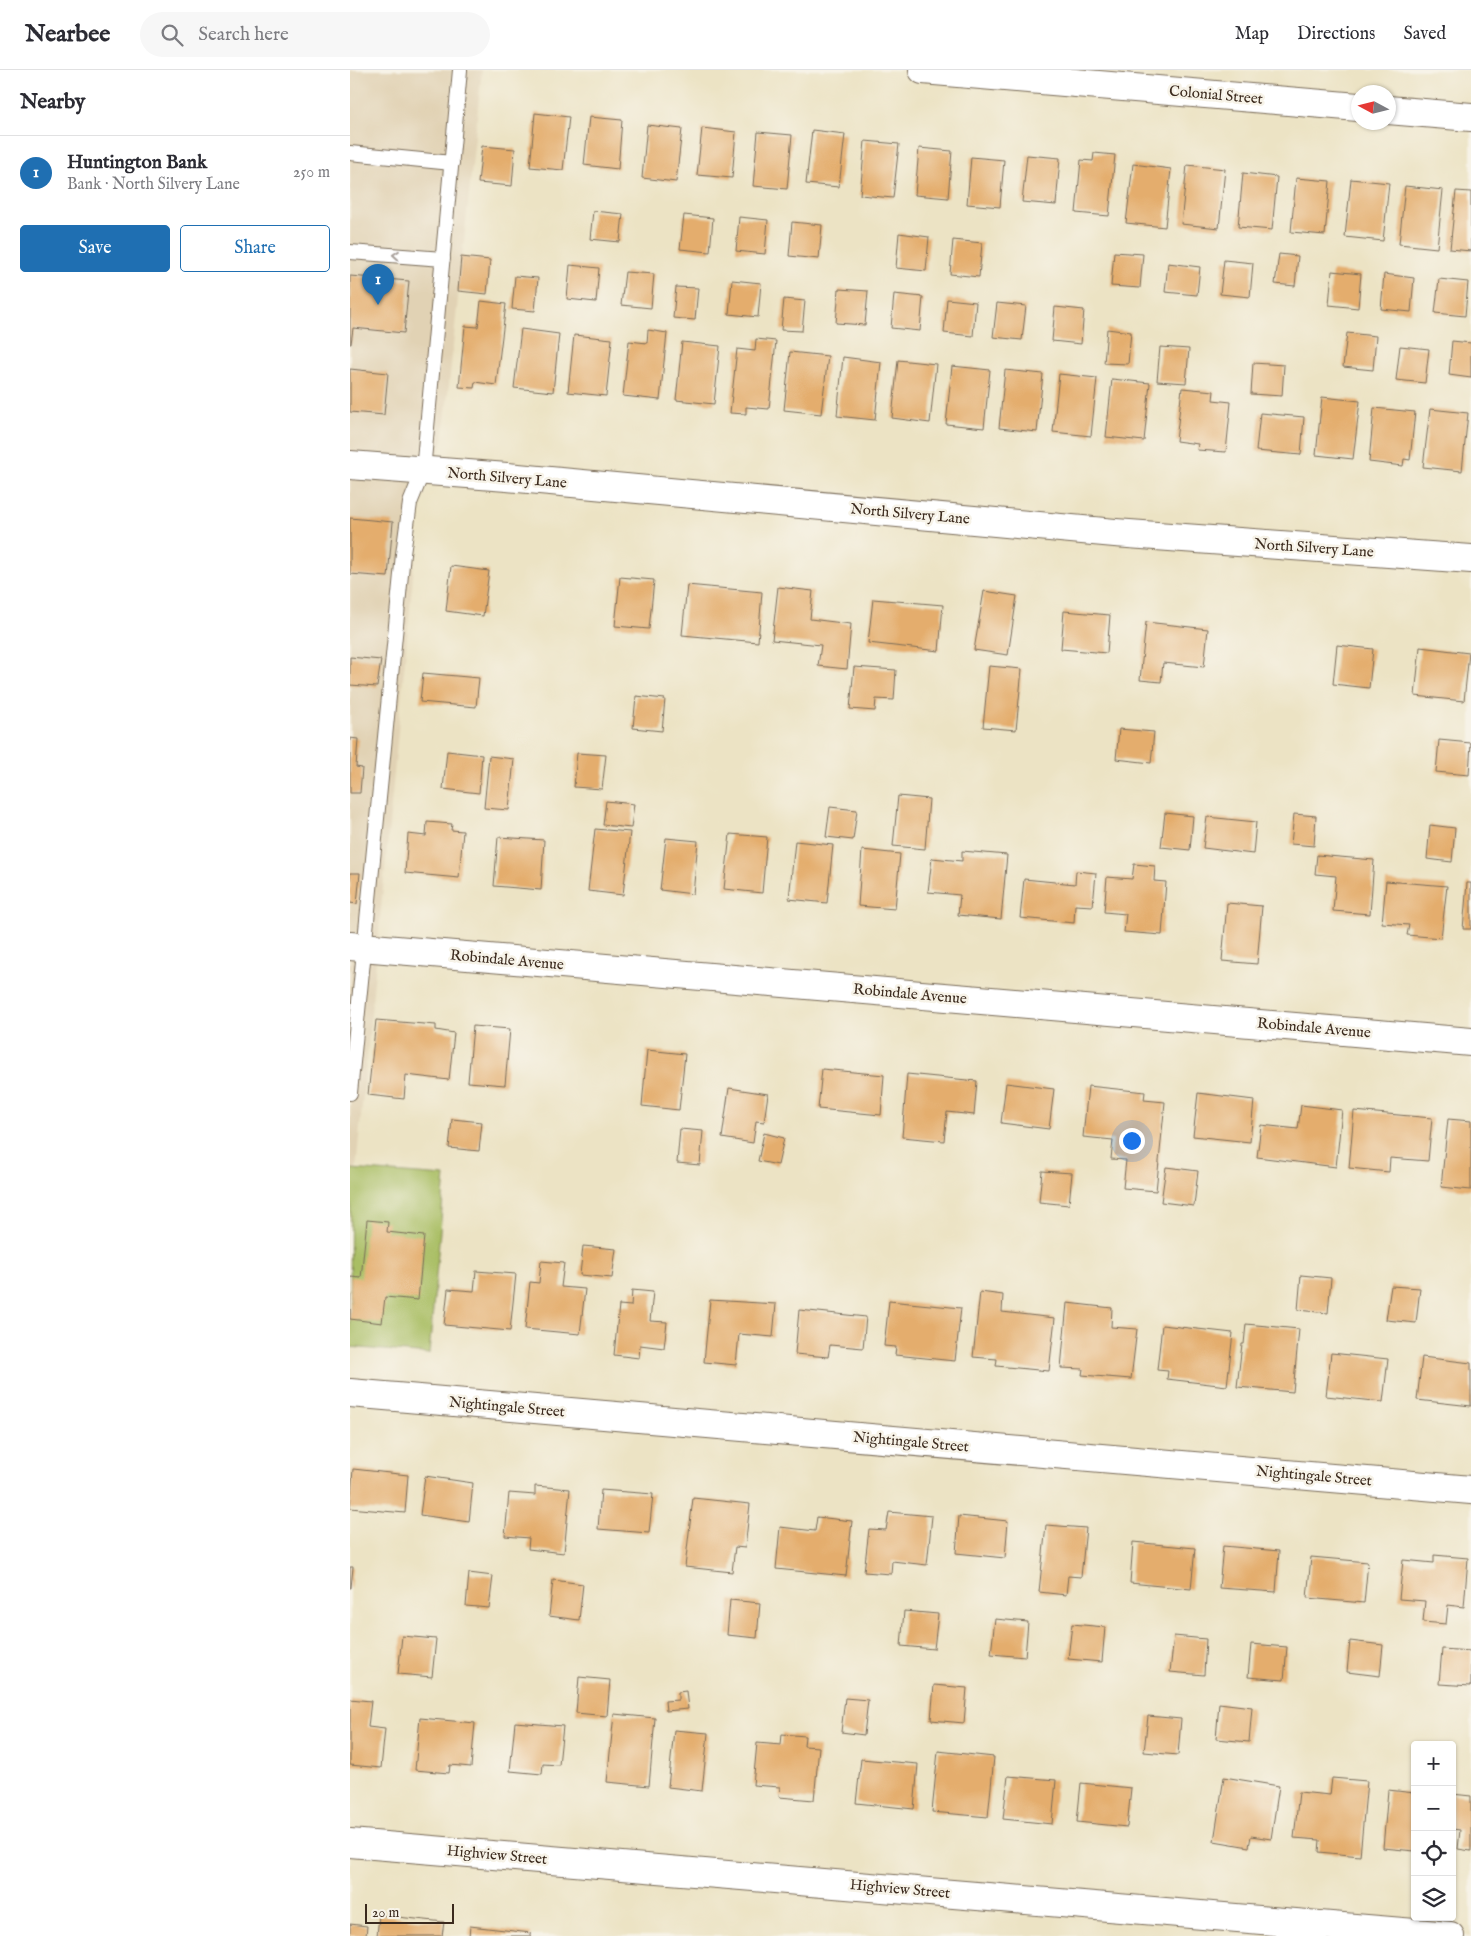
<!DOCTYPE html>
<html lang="en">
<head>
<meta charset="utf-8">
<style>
  :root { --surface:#fff; --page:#f7f7f7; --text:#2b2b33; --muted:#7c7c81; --line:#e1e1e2; --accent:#1f6fb2 }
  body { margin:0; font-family:"IM FELL English",serif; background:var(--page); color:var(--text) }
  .controls { position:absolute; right:15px; bottom:15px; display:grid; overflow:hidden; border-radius:5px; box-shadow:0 1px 4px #0004 }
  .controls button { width:45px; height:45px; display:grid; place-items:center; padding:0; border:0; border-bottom:1px solid var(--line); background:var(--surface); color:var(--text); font:25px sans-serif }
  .compass { position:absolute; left:1001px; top:15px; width:45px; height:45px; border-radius:50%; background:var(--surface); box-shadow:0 1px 4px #0004; rotate:277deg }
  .scale { position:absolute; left:15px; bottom:12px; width:89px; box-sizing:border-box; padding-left:5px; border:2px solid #3b2a1e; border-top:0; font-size:14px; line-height:18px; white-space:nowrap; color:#3b2a1e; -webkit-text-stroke:4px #f7f3e8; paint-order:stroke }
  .you { position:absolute; left:781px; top:1070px; width:18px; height:18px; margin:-12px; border:4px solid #fff; border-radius:50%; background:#1a73e8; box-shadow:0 0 0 8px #1a73e833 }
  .badge { display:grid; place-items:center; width:32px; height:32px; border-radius:50%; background:var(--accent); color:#fff; font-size:16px; font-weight:700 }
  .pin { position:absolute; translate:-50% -41px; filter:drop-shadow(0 1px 2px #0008) }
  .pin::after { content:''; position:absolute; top:26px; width:18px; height:15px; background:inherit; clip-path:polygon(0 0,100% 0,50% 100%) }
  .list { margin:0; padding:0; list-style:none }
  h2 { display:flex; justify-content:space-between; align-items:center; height:65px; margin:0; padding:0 20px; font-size:21px }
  h2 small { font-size:16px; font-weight:400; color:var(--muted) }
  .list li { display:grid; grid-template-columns:32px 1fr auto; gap:15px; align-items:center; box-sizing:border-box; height:75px; padding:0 20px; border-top:1px solid var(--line) }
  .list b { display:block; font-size:19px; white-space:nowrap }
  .list p { margin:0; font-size:16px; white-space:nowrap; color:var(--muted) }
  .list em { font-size:16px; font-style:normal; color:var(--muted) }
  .actions { display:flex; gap:10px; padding:15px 20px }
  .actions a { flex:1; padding:11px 0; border:1px solid var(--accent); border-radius:5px; text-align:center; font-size:18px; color:var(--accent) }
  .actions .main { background:var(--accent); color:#fff }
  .icon { flex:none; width:28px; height:28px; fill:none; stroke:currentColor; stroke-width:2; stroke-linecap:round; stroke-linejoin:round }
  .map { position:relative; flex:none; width:1121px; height:1866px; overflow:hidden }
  header { display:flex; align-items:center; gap:30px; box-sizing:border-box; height:70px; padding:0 25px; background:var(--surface); border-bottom:1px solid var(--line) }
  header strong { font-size:24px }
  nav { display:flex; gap:28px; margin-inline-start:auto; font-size:18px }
  .search { width:350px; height:45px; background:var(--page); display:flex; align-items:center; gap:12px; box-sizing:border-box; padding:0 18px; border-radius:28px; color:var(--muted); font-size:19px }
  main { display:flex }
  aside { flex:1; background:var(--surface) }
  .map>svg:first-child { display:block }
</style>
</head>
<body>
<header>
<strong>Nearbee</strong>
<div class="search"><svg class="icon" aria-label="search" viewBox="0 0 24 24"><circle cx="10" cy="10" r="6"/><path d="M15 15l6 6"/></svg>Search here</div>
<nav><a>Map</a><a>Directions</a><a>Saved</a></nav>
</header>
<main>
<aside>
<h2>Nearby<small></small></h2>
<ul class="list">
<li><span class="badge">1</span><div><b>Huntington Bank</b><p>Bank · North Silvery Lane</p></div><em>250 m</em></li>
</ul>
<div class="actions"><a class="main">Save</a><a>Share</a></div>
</aside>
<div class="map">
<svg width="1121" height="1866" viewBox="0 0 1121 1866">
  <rect width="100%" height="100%" fill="#f7f3e8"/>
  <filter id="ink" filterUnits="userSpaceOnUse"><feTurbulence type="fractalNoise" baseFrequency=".02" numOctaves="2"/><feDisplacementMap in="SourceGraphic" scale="10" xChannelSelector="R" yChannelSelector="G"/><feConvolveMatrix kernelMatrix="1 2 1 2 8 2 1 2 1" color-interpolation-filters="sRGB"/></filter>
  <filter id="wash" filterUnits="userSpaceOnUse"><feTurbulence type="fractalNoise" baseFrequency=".0096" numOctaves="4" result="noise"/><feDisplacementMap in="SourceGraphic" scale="20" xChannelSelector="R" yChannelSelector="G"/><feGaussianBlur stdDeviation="1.12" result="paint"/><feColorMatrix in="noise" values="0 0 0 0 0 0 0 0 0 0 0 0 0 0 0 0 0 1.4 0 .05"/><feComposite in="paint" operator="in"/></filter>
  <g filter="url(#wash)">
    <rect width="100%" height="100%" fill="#ece3c4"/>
    <path fill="#e1d2b4" d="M0,0H132L93,371L70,433L0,1161Z"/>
    <path fill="#a9be63" stroke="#727440" d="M1,1099L95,1106L79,1284L0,1277Z"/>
    <g id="blocks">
      <g fill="#e4ad6d">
        <path d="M185,43L219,47L213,100L180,97Z"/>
        <path d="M239,47L272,50L268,99L234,95Z"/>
        <path d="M297,55L332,59L326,112L292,108Z"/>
        <path d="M352,58L386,62L382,108L347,105Z"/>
        <path d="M462,60L495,64L489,117L456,114Z"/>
        <path d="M408,62L442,65L437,119L403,116Z"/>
        <path d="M515,71L549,74L543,128L510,125Z"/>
        <path d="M132,76L165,79L162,116L128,113Z"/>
        <path d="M569,78L602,81L598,128L565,125Z"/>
        <path d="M744,83L765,85L759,146L726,143L731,90L743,91Z"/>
        <path d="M677,85L710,88L706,135L672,132Z"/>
        <path d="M621,87L654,90L650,137L617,134Z"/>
        <path d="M783,94L821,99L815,157L776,153Z"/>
        <path d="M837,95L875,99L869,158L831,154Z"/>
        <path d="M893,103L927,107L922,160L888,157Z"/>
        <path d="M946,108L980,111L975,165L941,162Z"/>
        <path d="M1001,109L1039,113L1033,171L995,167Z"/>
        <path d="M1055,116L1093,120L1087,178L1049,174Z"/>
        <path d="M1106,121L1121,122V181L1100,179Z"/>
        <path d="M243,141L273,144L270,172L240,169Z"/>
        <path d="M334,145L363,148L360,182L330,179Z"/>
        <path d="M389,147L418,150L415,184L386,181Z"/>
        <path d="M442,152L472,155L469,189L439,186Z"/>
        <path d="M549,163L579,167L576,201L546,198Z"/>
        <path d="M603,170L632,173L629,207L600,204Z"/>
        <path d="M764,182L793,184L790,218L761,216Z"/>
        <path d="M929,184L948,186L945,216L925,214Z"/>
        <path d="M111,187L140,190L137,224L108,221Z"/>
        <path d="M874,190L903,193L900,227L870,224Z"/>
        <path d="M818,193L850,197L847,225L815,222Z"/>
        <path d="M220,195L249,198L246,232L217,229Z"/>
        <path d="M982,201L1011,204L1008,238L979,235Z"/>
        <path d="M275,202L304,204L301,238L271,235Z"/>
        <path d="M1034,204L1064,208L1061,242L1031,239Z"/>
        <path d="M0,206L59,211L54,263L3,258L1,274H0Z"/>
        <path d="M165,206L188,208L185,241L162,239Z"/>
        <path d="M1089,209L1118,212L1115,246L1085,243Z"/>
        <path d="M382,210L411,213L408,247L379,244Z"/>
        <path d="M326,217L348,218L345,250L323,248Z"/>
        <path d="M489,219L518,221L515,255L486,253Z"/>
        <path d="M544,224L573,227L570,261L541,258Z"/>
        <path d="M434,229L455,231L452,261L431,260Z"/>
        <path d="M597,229L626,232L623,266L594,263Z"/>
        <path d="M131,231L156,234L146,315L125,312L124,318L109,317L115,256L128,257Z"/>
        <path d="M647,233L676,236L672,270L643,267Z"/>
        <path d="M705,237L734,240L731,274L702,271Z"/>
        <path d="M171,259L209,264L203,322L164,318Z"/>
        <path d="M757,259L781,262L778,294L754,293Z"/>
        <path d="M298,260L317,263L310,330L273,326L279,271L297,273Z"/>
        <path d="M997,263L1026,266L1023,300L993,297Z"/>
        <path d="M224,265L262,269L256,326L218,322Z"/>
        <path d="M406,269L426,271L419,339L396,337V344L380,343L387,279L405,281Z"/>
        <path d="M1102,271L1121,273V308L1099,305Z"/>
        <path d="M332,272L370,276L364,334L326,330Z"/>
        <path d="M1050,276L1079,279L1075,313L1046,310Z"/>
        <path d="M810,277L839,279L836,313L807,311Z"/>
        <path d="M440,282L478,286L471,344L434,340Z"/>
        <path d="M493,287L531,292L525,350L487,346Z"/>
        <path d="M548,290L586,294L580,353L542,348Z"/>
        <path d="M903,293L934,295L932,326L901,324Z"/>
        <path d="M602,296L640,300L634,358L596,354Z"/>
        <path d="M0,299L38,303L34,345L0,342Z"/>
        <path d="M655,300L693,304L687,362L649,358Z"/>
        <path d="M709,304L747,308L741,366L703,362Z"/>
        <path d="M762,309L800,313L794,371L756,367Z"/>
        <path d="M832,318L864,321L863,330L881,332L876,382L847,380L848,374L826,371Z"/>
        <path d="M972,327L1010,331L1003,389L966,385Z"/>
        <path d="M1024,338L1065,342L1060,390L1054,389L1053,396L1019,392Z"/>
        <path d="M1080,339L1118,343L1112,401L1073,397Z"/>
        <path d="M910,343L954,347L951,385L906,381Z"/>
        <path d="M0,448L43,452L38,507L0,504Z"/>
        <path d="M101,496L139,501L133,546L96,541Z"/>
        <path d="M270,507L304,510L299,559L265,556Z"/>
        <path d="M337,515L412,522L408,572L332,565Z"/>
        <path d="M428,517L463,521L460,549L501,554L497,599L468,596L471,575L422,570Z"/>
        <path d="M634,521L667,526L658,585L624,580Z"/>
        <path d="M523,529L593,535L589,581L518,573Z"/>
        <path d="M714,541L760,545L757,583L711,579Z"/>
        <path d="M796,552L858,559L854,597L813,593L811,612L790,610Z"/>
        <path d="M987,575L1023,579L1019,618L983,614Z"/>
        <path d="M1070,577L1119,583L1114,631L1065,626Z"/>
        <path d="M0,587L31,590L27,617L0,615Z"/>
        <path d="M639,596L672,599L666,660L633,657Z"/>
        <path d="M504,597L546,600L544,630L526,629L525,641L500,639Z"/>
        <path d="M73,603L129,608L126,637L70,632Z"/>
        <path d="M286,626L315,629L312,661L283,658Z"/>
        <path d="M769,659L804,662L801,693L766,689Z"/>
        <path d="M0,668L8,669L6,697L12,698L10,723H0Z"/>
        <path d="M1089,670L1121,673L1119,705L1086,702Z"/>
        <path d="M97,681L132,685L129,723L93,719Z"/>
        <path d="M227,683L256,685L252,719L224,717Z"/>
        <path d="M139,686L164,689L159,740L134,738Z"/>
        <path d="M548,726L579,729L575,779L543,776Z"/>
        <path d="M256,731L284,734L281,758L253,755Z"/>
        <path d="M480,737L507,740L503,770L476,767Z"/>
        <path d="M815,743L843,746L840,780L811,777Z"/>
        <path d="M944,744L966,746L964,776L941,774Z"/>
        <path d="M857,747L906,752L903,784L853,778Z"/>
        <path d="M77,752L102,754L101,760L113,761L109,808L55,803L58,764L76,766Z"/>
        <path d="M1080,755L1105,758L1102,792L1077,789Z"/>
        <path d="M245,759L280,762L273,825L238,821Z"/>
        <path d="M380,764L417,767L412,823L374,819Z"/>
        <path d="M148,767L194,770L191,820L144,816Z"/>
        <path d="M316,768L348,771L343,824L310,820Z"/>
        <path d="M445,771L483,775L477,833L439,829Z"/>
        <path d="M512,780L550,784L545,839L508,836Z"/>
        <path d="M612,781L657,785L651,849L608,845L610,825L578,822L582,788L612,791Z"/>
        <path d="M967,785L1024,790L1020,844L983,841L986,806L965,804Z"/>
        <path d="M784,794L805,796L804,811L816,812L812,865L774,862L776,844L754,842L757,807L782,809Z"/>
        <path d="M726,801L746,803L743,836L725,835L724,853L670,848L674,809L725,814Z"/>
        <path d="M0,803H10L7,834L0,833Z"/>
        <path d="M1036,811L1097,816L1091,868L1057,865L1059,855L1032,853Z"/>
        <path d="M1117,813H1121V859H1113Z"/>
        <path d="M877,833L912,836L907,894L872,891Z"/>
        <path d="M26,950L86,955V960L104,963L99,1010L56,1005L54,1029L18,1025Z"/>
        <path d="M123,956L160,959L155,1015L118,1012Z"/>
        <path d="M297,980L335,984L329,1040L292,1036Z"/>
        <path d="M472,999L534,1005L531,1045L468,1039Z"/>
        <path d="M557,1004L627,1011L624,1045L597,1042L594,1071L552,1067Z"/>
        <path d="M656,1013L704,1019L699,1059L651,1053Z"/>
        <path d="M738,1016L795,1022L794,1030L815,1032L806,1121L773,1118L776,1090L761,1089L763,1070L733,1067Z"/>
        <path d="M379,1018L418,1024L414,1052L406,1051L403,1073L372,1068Z"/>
        <path d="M848,1023L904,1030L900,1072L843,1066Z"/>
        <path d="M951,1035L992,1040L986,1097L907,1087L911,1055L948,1059Z"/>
        <path d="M1004,1041L1082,1048L1078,1091L1040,1088L1039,1102L999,1098Z"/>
        <path d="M102,1049L132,1052L129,1081L99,1078Z"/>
        <path d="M1098,1049L1121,1051V1120L1091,1117Z"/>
        <path d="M330,1059L353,1061L350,1095L327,1093Z"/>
        <path d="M414,1063L434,1068L428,1095L408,1091Z"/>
        <path d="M816,1097L848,1101L844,1136L811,1132Z"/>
        <path d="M692,1101L722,1103L719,1135L689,1132Z"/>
        <path d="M17,1150L38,1152L37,1162L74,1166L68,1230L35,1227L32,1253L0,1249L1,1207L11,1208Z"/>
        <path d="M233,1176L266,1179L262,1208L230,1205Z"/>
        <path d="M191,1191L214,1193L211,1217L235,1219L230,1264L175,1259L180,1212L189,1213Z"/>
        <path d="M126,1201L166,1204L160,1261L94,1255L98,1219L124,1221Z"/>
        <path d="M951,1205L981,1208L978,1243L948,1240Z"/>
        <path d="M1041,1216L1070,1218L1066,1253L1036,1250Z"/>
        <path d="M282,1220L303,1222L300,1251L317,1252L314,1278L290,1275L289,1288L264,1285L269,1235L281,1236Z"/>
        <path d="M630,1222L653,1225L652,1242L705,1248L699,1301L646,1296L647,1289L623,1287Z"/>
        <path d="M360,1230L426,1234L423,1267L389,1264L386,1295L354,1292Z"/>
        <path d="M539,1231L611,1238L605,1291L545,1285L546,1277L534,1276Z"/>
        <path d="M717,1233L762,1238L761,1257L787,1259L781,1309L732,1305L733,1299L711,1298Z"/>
        <path d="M449,1240L516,1247L513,1278L480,1275L478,1287L445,1284Z"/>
        <path d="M896,1254L949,1259L943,1322L887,1317L892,1274H894Z"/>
        <path d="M812,1255L883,1263L877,1316L817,1309L818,1301L807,1300Z"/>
        <path d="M981,1283L1038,1289L1033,1332L976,1326Z"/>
        <path d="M1072,1287L1121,1293V1336L1067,1330Z"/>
        <path d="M3,1399L58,1405L55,1443L0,1438Z"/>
        <path d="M75,1406L123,1413L119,1452L70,1445Z"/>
        <path d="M185,1416L220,1419L214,1483L178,1479L179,1468L155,1466L159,1423L185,1425Z"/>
        <path d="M251,1420L303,1424L299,1463L248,1459Z"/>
        <path d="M343,1428L400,1434L395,1478L385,1477L382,1502L335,1497Z"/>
        <path d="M539,1442L582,1446L577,1495L542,1491L541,1504L514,1502L519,1459L536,1460Z"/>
        <path d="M609,1446L658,1451L655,1488L606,1483Z"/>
        <path d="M467,1447L502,1451L496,1506L426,1499L430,1457L465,1461Z"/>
        <path d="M696,1455L736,1458L731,1507L718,1506L716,1525L689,1522Z"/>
        <path d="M783,1472L845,1478L841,1519L780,1513Z"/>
        <path d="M873,1476L929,1481L926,1522L869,1518Z"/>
        <path d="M1084,1485L1118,1488L1114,1537L1098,1535L1096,1554L1073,1552L1075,1531L1049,1529L1053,1490L1084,1493Z"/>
        <path d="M961,1487L1018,1492L1014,1533L957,1528Z"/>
        <path d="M0,1497H3L1,1518H0Z"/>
        <path d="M119,1503L143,1506L139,1538L116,1536Z"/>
        <path d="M203,1510L233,1514L229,1550L199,1546Z"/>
        <path d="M380,1530L410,1533L407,1568L377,1565Z"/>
        <path d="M554,1541L588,1544L584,1579L551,1576Z"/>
        <path d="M645,1549L678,1552L675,1587L641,1584Z"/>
        <path d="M722,1554L755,1557L752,1592L718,1589Z"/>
        <path d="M52,1566L86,1569L82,1607L48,1604Z"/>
        <path d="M824,1566L856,1569L854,1605L820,1602Z"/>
        <path d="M1000,1571L1033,1575L1030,1606L997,1602Z"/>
        <path d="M901,1574L937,1577L934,1610L898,1607Z"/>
        <path d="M1092,1579L1121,1581V1616L1089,1614Z"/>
        <path d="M229,1607L260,1610L257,1646L226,1643Z"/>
        <path d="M584,1615L617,1618L614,1653L581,1650Z"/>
        <path d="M336,1621L338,1639L316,1641L315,1631L328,1630V1622Z"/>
        <path d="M495,1628L518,1630L514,1665L491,1662Z"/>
        <path d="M0,1629L21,1631L18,1657L35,1659L31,1698L0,1695Z"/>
        <path d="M869,1633L902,1637L899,1672L866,1669Z"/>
        <path d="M264,1644L305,1648L299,1716L257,1712Z"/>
        <path d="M798,1646L831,1649L828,1685L794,1682Z"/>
        <path d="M70,1648L125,1653L121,1697L100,1695L99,1703L65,1700Z"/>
        <path d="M165,1652L213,1656L209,1695L193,1694L192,1704L160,1701Z"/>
        <path d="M324,1660L358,1663L352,1721L318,1717Z"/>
        <path d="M432,1664L455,1666L454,1676L469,1677L464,1730L429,1727L430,1717L403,1715L407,1673L431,1675Z"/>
        <path d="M588,1681L644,1687L638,1747L582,1742Z"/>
        <path d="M511,1689L568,1694L564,1739L506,1733Z"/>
        <path d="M658,1706L706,1710L702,1754L653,1749Z"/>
        <path d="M874,1707L929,1716L921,1769L901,1766L899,1777L864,1771Z"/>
        <path d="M982,1708L1017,1711L1010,1786L969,1782L970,1770L944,1768L949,1722L980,1725Z"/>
        <path d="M731,1713L781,1718L777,1757L727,1752Z"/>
        <path d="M1038,1720L1065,1723V1781L1033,1778Z"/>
        <path d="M1102,1724L1121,1726V1781L1108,1779L1110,1760L1102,1759Z"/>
        <path d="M29,1845L94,1852L92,1866H27Z"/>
        <path d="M0,1854L17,1856L16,1866H0Z"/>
        <path d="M120,1856L181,1863V1866H119Z"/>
      </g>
    </g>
  </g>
  <g filter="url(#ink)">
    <use href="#blocks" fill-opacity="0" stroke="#796b58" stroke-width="1"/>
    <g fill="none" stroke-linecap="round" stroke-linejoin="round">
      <g stroke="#796b58" stroke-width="16">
        <g id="lane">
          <path d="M0,83L102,93"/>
          <path d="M0,182L93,189"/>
          <path d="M0,1023L53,484L60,433L73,401L110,0"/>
        </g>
      </g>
      <g stroke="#796b58" stroke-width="30">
        <g id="street">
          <path d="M573,0L1008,37"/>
          <path d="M1038,40L1121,47"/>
          <path d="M0,395L157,407L765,463L1121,489"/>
          <path d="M0,876L1121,972"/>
          <path d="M0,1323L1121,1420"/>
          <path d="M0,1773L1100,1866"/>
        </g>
      </g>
      <use href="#lane" stroke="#fff" stroke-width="14"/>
      <use href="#street" stroke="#fff" stroke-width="28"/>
    </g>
    <defs><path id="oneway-chevron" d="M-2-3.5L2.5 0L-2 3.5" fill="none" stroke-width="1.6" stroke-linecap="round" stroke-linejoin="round" transform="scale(1.25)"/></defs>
    <use stroke="#a79f9a" href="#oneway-chevron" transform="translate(46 185) rotate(-175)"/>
  </g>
  <g text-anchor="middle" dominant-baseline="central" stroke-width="5" stroke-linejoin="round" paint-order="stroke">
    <g font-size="15" fill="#3b2a1e" stroke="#f7f3e8">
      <text transform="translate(866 25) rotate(5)">Colonial Street</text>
      <text transform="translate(157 408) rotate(5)">North Silvery Lane</text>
      <text transform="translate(560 444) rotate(5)">North Silvery Lane</text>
      <text transform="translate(964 478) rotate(4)">North Silvery Lane</text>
      <text transform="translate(157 890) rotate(5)">Robindale Avenue</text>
      <text transform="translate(560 924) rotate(5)">Robindale Avenue</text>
      <text transform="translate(964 958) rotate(5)">Robindale Avenue</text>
      <text transform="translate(157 1337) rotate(5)">Nightingale Street</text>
      <text transform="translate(561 1372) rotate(5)">Nightingale Street</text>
      <text transform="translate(964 1406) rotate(5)">Nightingale Street</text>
      <text transform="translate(147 1785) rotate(5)">Highview Street</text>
      <text transform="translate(550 1819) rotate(5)">Highview Street</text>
    </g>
  </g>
</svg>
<div class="controls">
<button>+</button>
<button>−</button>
<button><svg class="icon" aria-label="locate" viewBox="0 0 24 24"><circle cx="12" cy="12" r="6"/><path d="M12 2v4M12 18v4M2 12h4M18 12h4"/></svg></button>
<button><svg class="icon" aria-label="layers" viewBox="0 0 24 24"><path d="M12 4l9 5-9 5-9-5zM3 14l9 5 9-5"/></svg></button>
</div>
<svg class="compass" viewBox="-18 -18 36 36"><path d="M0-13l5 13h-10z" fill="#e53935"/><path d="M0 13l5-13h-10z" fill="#7c7c81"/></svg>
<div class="scale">20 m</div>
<div class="you"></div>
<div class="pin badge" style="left:28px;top:235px">1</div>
</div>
</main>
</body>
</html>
